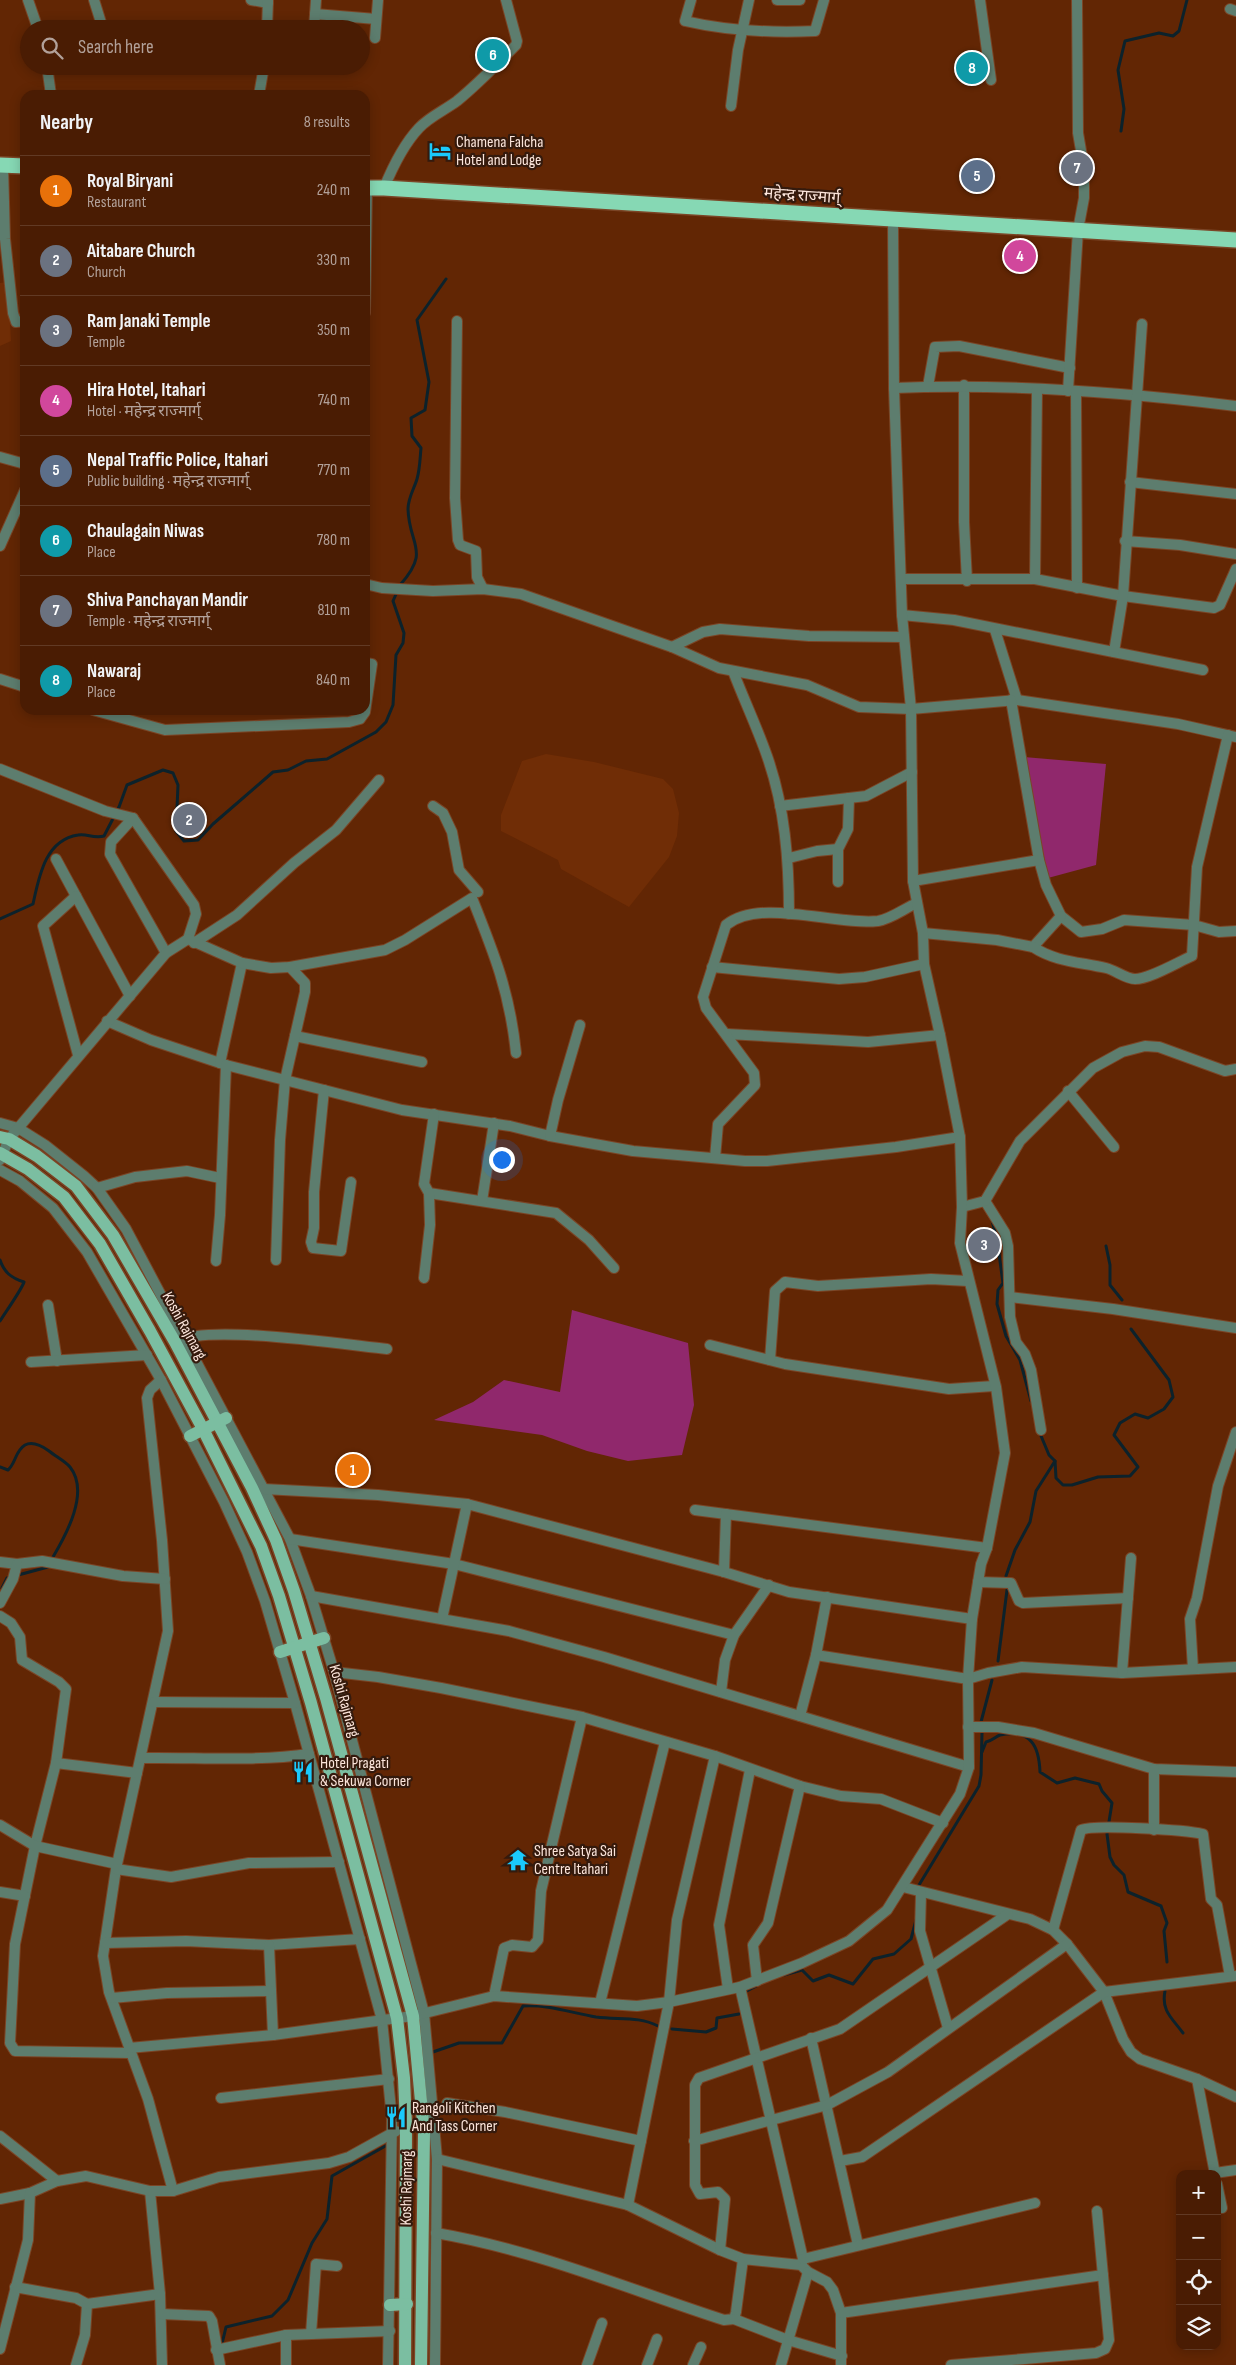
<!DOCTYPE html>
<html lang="en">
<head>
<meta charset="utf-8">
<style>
  :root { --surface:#4a1c03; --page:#542912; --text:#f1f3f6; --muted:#b2a19a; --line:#613a25; --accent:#1acafc }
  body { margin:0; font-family:"Sofia Sans Condensed","Noto Sans Devanagari",sans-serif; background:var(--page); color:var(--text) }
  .controls { position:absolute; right:15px; bottom:15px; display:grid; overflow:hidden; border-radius:10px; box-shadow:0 2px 12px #0003 }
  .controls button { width:45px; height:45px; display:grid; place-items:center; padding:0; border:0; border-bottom:1px solid var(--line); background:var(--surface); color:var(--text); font:25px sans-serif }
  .you { position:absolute; left:501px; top:1159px; width:18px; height:18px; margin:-12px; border:4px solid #fff; border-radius:50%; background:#1a73e8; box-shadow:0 0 0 8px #1a73e833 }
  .badge { display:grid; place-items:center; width:32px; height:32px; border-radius:50%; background:var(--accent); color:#fff; font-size:16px; font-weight:700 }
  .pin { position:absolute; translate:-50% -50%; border:2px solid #fff; box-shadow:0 1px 5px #0006 }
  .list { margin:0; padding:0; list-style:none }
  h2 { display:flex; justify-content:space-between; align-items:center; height:65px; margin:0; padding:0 20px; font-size:21px }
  h2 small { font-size:16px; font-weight:400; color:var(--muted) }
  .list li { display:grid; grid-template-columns:32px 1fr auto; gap:15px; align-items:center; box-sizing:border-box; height:70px; padding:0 20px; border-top:1px solid var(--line) }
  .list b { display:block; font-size:19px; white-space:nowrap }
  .list p { margin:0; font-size:16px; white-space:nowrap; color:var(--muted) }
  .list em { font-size:16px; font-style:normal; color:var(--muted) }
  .icon { flex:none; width:28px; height:28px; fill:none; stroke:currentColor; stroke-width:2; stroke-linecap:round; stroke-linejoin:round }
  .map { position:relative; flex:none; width:1236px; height:2365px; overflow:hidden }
  .search { position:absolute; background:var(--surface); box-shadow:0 2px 12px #0003; left:20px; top:20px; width:350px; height:55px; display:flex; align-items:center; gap:12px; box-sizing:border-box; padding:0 18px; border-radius:28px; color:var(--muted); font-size:19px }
  .panel { position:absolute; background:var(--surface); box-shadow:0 2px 12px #0003; left:20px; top:90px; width:350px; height:625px; border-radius:15px }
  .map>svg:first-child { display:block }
</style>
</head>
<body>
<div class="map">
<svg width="1236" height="2365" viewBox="0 0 1236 2365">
  <rect width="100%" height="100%" fill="#622604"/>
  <g fill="#702d06">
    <path d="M8,282L11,341L0,346V283Z"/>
    <path d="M546,754L594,762L663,779L673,789L679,813L677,836L669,857L629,907L561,869L558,860L501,831V815L522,761Z"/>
  </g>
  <g fill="#90286c">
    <path d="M1024,757L1106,764L1096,865L1048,878Z"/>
    <path d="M572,1310L688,1343L694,1405L682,1455L628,1461L587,1451L542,1435L434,1420L473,1402L504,1380L560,1392Z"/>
  </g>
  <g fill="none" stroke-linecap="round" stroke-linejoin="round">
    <g stroke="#0c222b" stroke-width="3">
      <path d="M1121,131L1124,109L1118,70L1125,41L1159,33L1173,36L1179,31L1187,0"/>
      <path d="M400,585C431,550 409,546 408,509C408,498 414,489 417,479C420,469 420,458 421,448L412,436L411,418L425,410L429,382L417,320L446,279"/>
      <path d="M0,919L33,904C39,877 45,840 78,835C87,833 93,839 104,836L119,807L127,785L163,770L173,773L178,785L176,831L184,841L198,840L213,824L273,772L288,770L306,761L327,759L376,732L386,722L393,705L396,655L403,643L404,633L393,601L397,592"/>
      <path d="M991,1217L997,1239L1003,1283L998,1290L997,1304L1006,1336L1020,1360L1031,1401"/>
      <path d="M1106,1246L1110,1265V1285L1122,1300"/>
      <path d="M0,1260C4,1272 11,1278 24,1282C22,1289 5,1313 0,1321"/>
      <path d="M1039,1431L1049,1455L1055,1461L1056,1478L1063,1485H1072L1098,1477L1130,1476L1138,1467L1114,1435L1120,1423L1135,1414L1148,1418L1164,1409L1173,1397L1169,1380L1131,1329"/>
      <path d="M0,1467L8,1470C16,1463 15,1451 25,1445C33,1441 42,1446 49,1451C55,1456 65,1461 70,1467C90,1492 66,1535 53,1557"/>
      <path d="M1006,1576L1015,1550L1030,1522L1036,1491L1055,1461"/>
      <path d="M2,1588L7,1578L48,1567"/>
      <path d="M998,1661L1007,1590"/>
      <path d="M981,1722L992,1680"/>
      <path d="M982,1752L986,1742C992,1741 995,1737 1000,1735C1031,1729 1039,1746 1040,1772L1057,1783L1075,1778L1099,1784L1102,1791L1112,1803L1107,1834L1110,1857L1114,1865L1124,1875L1128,1892L1161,1906L1167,1923L1164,1931L1167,1962"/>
      <path d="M919,1885L979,1786L981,1775L982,1733"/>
      <path d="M784,1975L802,1970L813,1981L829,1975L853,1984L873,1959L894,1954L911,1939L916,1920"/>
      <path d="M1165,1991C1161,2011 1172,2018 1183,2033"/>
      <path d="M745,1992L760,1984"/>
      <path d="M672,2029L706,2032L716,2028L717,2018L739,2014"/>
      <path d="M430,2053L459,2043H502L523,2006C547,2004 572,2013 596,2017C618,2020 639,2016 658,2026"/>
      <path d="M409,2131L420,2124"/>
      <path d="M221,2348L226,2327L272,2316L288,2300L312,2243L327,2219L332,2176L389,2144"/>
    </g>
    <g stroke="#7b4526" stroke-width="12">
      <g id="street">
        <path d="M28,0L38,29"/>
        <path d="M94,0L103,29"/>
        <path d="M251,0L268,3"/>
        <path d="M691,0L685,21C728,31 771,33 815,31L824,0"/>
        <path d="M777,0H800"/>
        <path d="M980,0L991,80"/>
        <path d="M1230,9L1236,11"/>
        <path d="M315,14L376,19"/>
        <path d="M267,29L268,0"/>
        <path d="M314,29L316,0"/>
        <path d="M375,38L378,0"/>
        <path d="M47,66L51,95"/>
        <path d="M259,95L264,66"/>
        <path d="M731,106L738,50L749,0"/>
        <path d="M3,165L5,239L13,313L16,322L25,321"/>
        <path d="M384,188C393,166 403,145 419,128C429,117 445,110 457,101C478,84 497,64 516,45L517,41L506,0"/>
        <path d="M365,313L367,189"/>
        <path d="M457,321L455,498L458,540L460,545L476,551L477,577L483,589"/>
        <path d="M964,385V522L967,581"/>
        <path d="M928,386L935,347L959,346L1070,368"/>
        <path d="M894,388C1008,383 1122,392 1236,406"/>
        <path d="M1068,391L1078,230L1084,198V168L1078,133L1077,0"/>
        <path d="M1076,391L1077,588"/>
        <path d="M0,457L25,464"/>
        <path d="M1130,482L1236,494"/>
        <path d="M1125,541L1180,545L1236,554"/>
        <path d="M0,546L25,490"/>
        <path d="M901,579H1035L1123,596L1214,608L1220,605L1236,569"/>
        <path d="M1035,579L1037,389"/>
        <path d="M365,584L382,588L433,591L483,589L521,594L672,647L719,668L807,685L859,707L911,709L1017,700L1178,724L1236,737"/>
        <path d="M902,615L954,620L1203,670"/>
        <path d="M995,630L1017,700"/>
        <path d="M672,647L703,632L720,629L809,636L904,637"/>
        <path d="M1114,652L1123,596L1142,324"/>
        <path d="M733,671C744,700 757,727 767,756C785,807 789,861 789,914"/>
        <path d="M0,679L25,687"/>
        <path d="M1011,700L1039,860L1046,885L1061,916L1081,932L1102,929L1124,920L1194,925L1219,932L1236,931"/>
        <path d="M93,710L165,730L349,722L360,719L365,712L372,664L365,663"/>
        <path d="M0,769L105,811L133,818L194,905L196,914L188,939"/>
        <path d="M433,806L443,813L452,832L459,870L478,892"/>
        <path d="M780,806L866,796L912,772"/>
        <path d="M133,818L111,842L110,854L166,953"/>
        <path d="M789,858L817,851L838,849"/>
        <path d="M56,859L130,996"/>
        <path d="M913,881L1039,860"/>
        <path d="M838,882V849L848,829L849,798"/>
        <path d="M76,896L43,926L78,1055"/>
        <path d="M923,933L997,940L1033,947L1061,916"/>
        <path d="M194,943L237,915L294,863L336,830L379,780"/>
        <path d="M1033,947C1056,962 1080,962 1106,968C1115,970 1126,979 1135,979C1150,979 1178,962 1192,956L1197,867L1228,735"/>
        <path d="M712,967L839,979L865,977L924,964"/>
        <path d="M107,1021L151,1040L226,1065L402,1110L510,1126L550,1136L633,1151L745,1161H767L896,1147L960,1137"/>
        <path d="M727,1034L868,1042L940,1035"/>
        <path d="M295,1036L422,1062"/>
        <path d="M220,1063L242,963"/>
        <path d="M324,1090L314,1192V1228L311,1242L313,1248L341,1251L351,1182"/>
        <path d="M1068,1091L1114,1147"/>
        <path d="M434,1114L424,1184L429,1193L556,1213L589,1240L614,1268"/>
        <path d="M0,1123L18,1128L45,1145L84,1176L97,1188L126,1229L290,1539L311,1596L334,1672L424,2013L437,2159L435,2365"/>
        <path d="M550,1136L558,1100L580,1025"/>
        <path d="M715,1158L718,1124L755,1085L754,1073L706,1008L703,997L726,925C761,897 835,926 878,921C891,919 905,908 917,903"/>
        <path d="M0,1160L9,1139L166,953L188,939L242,963L271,968L290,967L385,950L405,940L472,898C494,953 510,993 516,1053"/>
        <path d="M0,1170L20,1181L53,1208L87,1252L161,1380L224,1502L247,1552L265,1601L295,1703L382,2020L392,2119L388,2365"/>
        <path d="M97,1188L135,1177L187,1171L220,1178"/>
        <path d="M482,1201L494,1123"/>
        <path d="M985,1201L1005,1233L1008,1246L1010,1317L1016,1342L1025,1354L1031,1370L1041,1430"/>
        <path d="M962,1207L985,1201L1020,1141L1093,1068L1122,1052L1145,1046L1159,1047L1225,1071L1236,1069"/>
        <path d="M276,1260L280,1140L285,1080L305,992V983L290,967"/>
        <path d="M216,1261L220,1215L226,1065"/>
        <path d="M424,1278L430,1225L429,1193"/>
        <path d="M1010,1297L1113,1309L1236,1328"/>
        <path d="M48,1305L57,1361"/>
        <path d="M178,1341C208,1324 347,1345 387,1349"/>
        <path d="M710,1345L785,1364L949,1389L994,1386"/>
        <path d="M770,1360L775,1291L785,1282L818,1286L931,1279L968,1281"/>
        <path d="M31,1362L147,1355"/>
        <path d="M161,1380L150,1390L147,1398L162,1540L168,1631L116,1869L103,1956L109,1992L148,2099L173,2191"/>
        <path d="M264,1489L378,1495L467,1504L724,1572L789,1592L972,1619"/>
        <path d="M695,1510L987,1548"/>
        <path d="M290,1539L454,1564L734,1635"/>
        <path d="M0,1562L17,1564L42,1561L123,1576L165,1579"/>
        <path d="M724,1572L726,1514"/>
        <path d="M978,1582L1011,1583L1019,1601L1023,1603L1128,1598"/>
        <path d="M311,1596L509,1631L604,1657L969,1767"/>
        <path d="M0,1603L13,1579L17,1564"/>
        <path d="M0,1616L11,1623L20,1637L22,1660L59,1682L66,1689L56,1763L137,1773"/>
        <path d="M442,1619L467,1504"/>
        <path d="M816,1655L968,1679L988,1673L1022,1667L1122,1673L1236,1667"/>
        <path d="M1193,1669L1190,1619L1197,1598L1218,1486L1236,1432"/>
        <path d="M334,1672L378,1677L441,1688L582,1717L715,1756L800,1786L841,1796L881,1799L943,1823"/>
        <path d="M1122,1673L1131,1558"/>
        <path d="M721,1692L725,1660L734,1635L769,1585"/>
        <path d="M154,1702L295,1703"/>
        <path d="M800,1716L816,1655L827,1597"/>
        <path d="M968,1727H998L1034,1733L1154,1769L1236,1772"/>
        <path d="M141,1758C196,1757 255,1762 309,1754"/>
        <path d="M56,1763L35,1846L15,1944L10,2043L15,2051L131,2053"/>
        <path d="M0,1825L35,1846L117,1864"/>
        <path d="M1154,1830V1769"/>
        <path d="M116,1869L171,1877L249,1863L339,1862"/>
        <path d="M903,1887L1030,1919L1053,1930L1067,1944L1104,1992L1123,2039L1131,2052L1140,2059L1197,2079L1236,2097"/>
        <path d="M0,1892L25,1896"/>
        <path d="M921,1893L920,1931L948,2028"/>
        <path d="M1053,1930L1081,1830C1094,1824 1186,1830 1203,1834L1211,1899L1217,1905L1230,1976"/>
        <path d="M105,1943L186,1941L269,1945L360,1939"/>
        <path d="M269,1945L273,2035"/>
        <path d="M757,1981L753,1945L768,1923L800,1786"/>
        <path d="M740,1987L803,2259L801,2265"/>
        <path d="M728,1989L719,1925L750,1770"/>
        <path d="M494,1996L504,1948L512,1945L532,1947L538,1940L541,1891L582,1717"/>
        <path d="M112,1998L167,1993L271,1991"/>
        <path d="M600,2003L665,1742"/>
        <path d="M811,2038L858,2245"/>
        <path d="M129,2048L273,2035L413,2016L494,1996L637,2006L669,2002L740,1987L802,1963L849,1941L887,1910L960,1794L969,1767L968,1679L972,1619L981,1564L987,1548L1005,1453L996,1387L960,1243L962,1207L960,1137L940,1035L924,964L923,933L913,881L911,709L902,615L894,388L893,219"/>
        <path d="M1197,2079L1215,2174"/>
        <path d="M221,2098L389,2079"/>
        <path d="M447,2103L505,2112L641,2141"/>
        <path d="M0,2136L57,2181"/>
        <path d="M694,2141L827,2105L888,2072L1067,1944"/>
        <path d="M437,2159L628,2205L720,2250L743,2259"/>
        <path d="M840,2161L862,2157L1104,1992L1236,1976"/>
        <path d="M1215,2173L1236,2170"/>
        <path d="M1217,2184L1222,2208"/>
        <path d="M150,2191L160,2294L162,2365"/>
        <path d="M0,2199L30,2193L57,2181L86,2176L150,2191H173L219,2177L329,2163L349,2157L396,2131"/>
        <path d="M628,2205L669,2002L677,1920L715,1756"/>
        <path d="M436,2233C536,2250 628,2289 724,2320L734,2319L736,2312L743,2259L801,2265L808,2272L827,2282L833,2290L841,2313V2365"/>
        <path d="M720,2250L725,2199L718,2192L700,2194L695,2185V2085L699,2078L840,2029L1008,1914"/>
        <path d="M803,2259L1035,2203"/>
        <path d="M15,2287L76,2298L87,2304L85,2335L76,2365"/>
        <path d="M87,2304L160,2294"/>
        <path d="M841,2313L1103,2275"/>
        <path d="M161,2314L209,2316L212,2321L220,2365"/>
        <path d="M734,2319L788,2340L842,2356"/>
        <path d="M311,2334L316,2264L337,2266"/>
        <path d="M286,2335V2365"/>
        <path d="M0,2349L28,2240L30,2193"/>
        <path d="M216,2350L286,2335L390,2331"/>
        <path d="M587,2365L602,2323"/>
        <path d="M647,2365L657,2339"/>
        <path d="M693,2365L701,2347"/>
        <path d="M781,2365L808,2272"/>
        <path d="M951,2365L1096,2353L1105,2349L1109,2340L1097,2211"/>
      </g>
    </g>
    <g stroke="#7b4526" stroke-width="15">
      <g id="primary">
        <path d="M0,1137L9,1139L37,1156L76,1186L113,1235L175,1342L252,1488L276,1540L294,1591L326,1698L413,2016L424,2133L421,2365"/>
        <path d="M0,1153L28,1169L64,1197L100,1244L150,1331L203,1429L261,1546L279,1596L311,1703L397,2018L404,2078L406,2125L405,2365"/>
        <path d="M190,1436L226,1418"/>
        <path d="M280,1652L324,1638"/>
        <path d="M390,2305L407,2304"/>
      </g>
    </g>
    <g stroke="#7b4526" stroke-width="18">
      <g id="highway">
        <path d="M0,165L25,166"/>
        <path d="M365,188H384L1236,240"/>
      </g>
    </g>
    <use href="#street" stroke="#5d7d6e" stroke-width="10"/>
    <use href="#primary" stroke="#7bbea1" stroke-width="12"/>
    <use href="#highway" stroke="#86d8b4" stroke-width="15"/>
  </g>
  <defs>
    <g id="hotel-bare" transform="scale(1.725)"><path d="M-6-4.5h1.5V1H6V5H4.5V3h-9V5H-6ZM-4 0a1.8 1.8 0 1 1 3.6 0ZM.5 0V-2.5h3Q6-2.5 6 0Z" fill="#1acafc" stroke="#341a0d" stroke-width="2.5" paint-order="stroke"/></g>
    <g id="restaurant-bare" transform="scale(1.725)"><path d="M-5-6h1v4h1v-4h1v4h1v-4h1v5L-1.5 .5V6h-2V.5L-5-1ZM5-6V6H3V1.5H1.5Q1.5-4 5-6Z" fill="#1acafc" stroke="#341a0d" stroke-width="2.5" paint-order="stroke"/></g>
    <g id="temple-bare" transform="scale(1.725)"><path d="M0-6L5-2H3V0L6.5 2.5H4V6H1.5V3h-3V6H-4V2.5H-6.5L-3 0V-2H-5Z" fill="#1acafc" stroke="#341a0d" stroke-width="2.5" paint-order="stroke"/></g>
  </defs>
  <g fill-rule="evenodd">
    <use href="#hotel-bare" x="440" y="151"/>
    <use href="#restaurant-bare" x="303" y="1772"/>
    <use href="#temple-bare" x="518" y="1860"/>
    <use href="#restaurant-bare" x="396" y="2117"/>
  </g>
  <g text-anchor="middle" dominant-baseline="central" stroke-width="4.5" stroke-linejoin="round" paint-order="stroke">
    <g font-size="16" fill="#fce5db" stroke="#341a0d" text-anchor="start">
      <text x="456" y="142">Chamena Falcha<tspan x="456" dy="18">Hotel and Lodge</tspan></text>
      <text x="320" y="1763">Hotel Pragati<tspan x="320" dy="18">&amp; Sekuwa Corner</tspan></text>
      <text x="534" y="1851">Shree Satya Sai<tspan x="534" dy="18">Centre Itahari</tspan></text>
      <text x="412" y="2108">Rangoli Kitchen<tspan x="412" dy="18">And Tass Corner</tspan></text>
    </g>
    <g font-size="16" fill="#fce5db" stroke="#341a0d">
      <text transform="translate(802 196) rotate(4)">महेन्द्र राज्मार्ग्</text>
      <text transform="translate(184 1326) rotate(61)">Koshi Rajmarg</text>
      <text transform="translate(344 1701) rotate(74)">Koshi Rajmarg</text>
      <text transform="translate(407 2188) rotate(-89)">Koshi Rajmarg</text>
    </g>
  </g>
</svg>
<div class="controls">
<button>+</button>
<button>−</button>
<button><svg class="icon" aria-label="locate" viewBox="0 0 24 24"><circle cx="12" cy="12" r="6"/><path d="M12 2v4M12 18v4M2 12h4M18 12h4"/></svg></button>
<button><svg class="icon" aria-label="layers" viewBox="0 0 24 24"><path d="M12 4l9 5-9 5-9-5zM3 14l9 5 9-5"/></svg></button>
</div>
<div class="you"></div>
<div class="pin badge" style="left:353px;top:1470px;background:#e8710a">1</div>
<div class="pin badge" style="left:189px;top:820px;background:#6b7280">2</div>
<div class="pin badge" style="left:984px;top:1245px;background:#6b7280">3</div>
<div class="pin badge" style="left:1020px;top:256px;background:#d1479c">4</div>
<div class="pin badge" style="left:977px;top:176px;background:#5c6f8a">5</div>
<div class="pin badge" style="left:493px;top:55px;background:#0f9aa8">6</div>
<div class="pin badge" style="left:1077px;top:168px;background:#6b7280">7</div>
<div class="pin badge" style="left:972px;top:68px;background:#0f9aa8">8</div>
<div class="search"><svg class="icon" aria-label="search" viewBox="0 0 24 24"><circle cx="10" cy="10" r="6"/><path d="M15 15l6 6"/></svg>Search here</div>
<section class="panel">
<h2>Nearby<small>8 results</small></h2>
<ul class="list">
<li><span class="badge" style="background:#e8710a">1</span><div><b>Royal Biryani</b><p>Restaurant</p></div><em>240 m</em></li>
<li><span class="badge" style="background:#6b7280">2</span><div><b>Aitabare Church</b><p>Church</p></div><em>330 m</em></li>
<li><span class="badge" style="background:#6b7280">3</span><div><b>Ram Janaki Temple</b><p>Temple</p></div><em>350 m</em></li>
<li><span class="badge" style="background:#d1479c">4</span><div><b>Hira Hotel, Itahari</b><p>Hotel · महेन्द्र राज्मार्ग्</p></div><em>740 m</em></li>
<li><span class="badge" style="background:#5c6f8a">5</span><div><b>Nepal Traffic Police, Itahari</b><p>Public building · महेन्द्र राज्मार्ग्</p></div><em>770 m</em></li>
<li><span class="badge" style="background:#0f9aa8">6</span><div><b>Chaulagain Niwas</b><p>Place</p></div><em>780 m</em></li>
<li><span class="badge" style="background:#6b7280">7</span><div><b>Shiva Panchayan Mandir</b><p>Temple · महेन्द्र राज्मार्ग्</p></div><em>810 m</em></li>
<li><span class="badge" style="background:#0f9aa8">8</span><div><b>Nawaraj</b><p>Place</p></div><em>840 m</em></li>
</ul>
</section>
</div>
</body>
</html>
